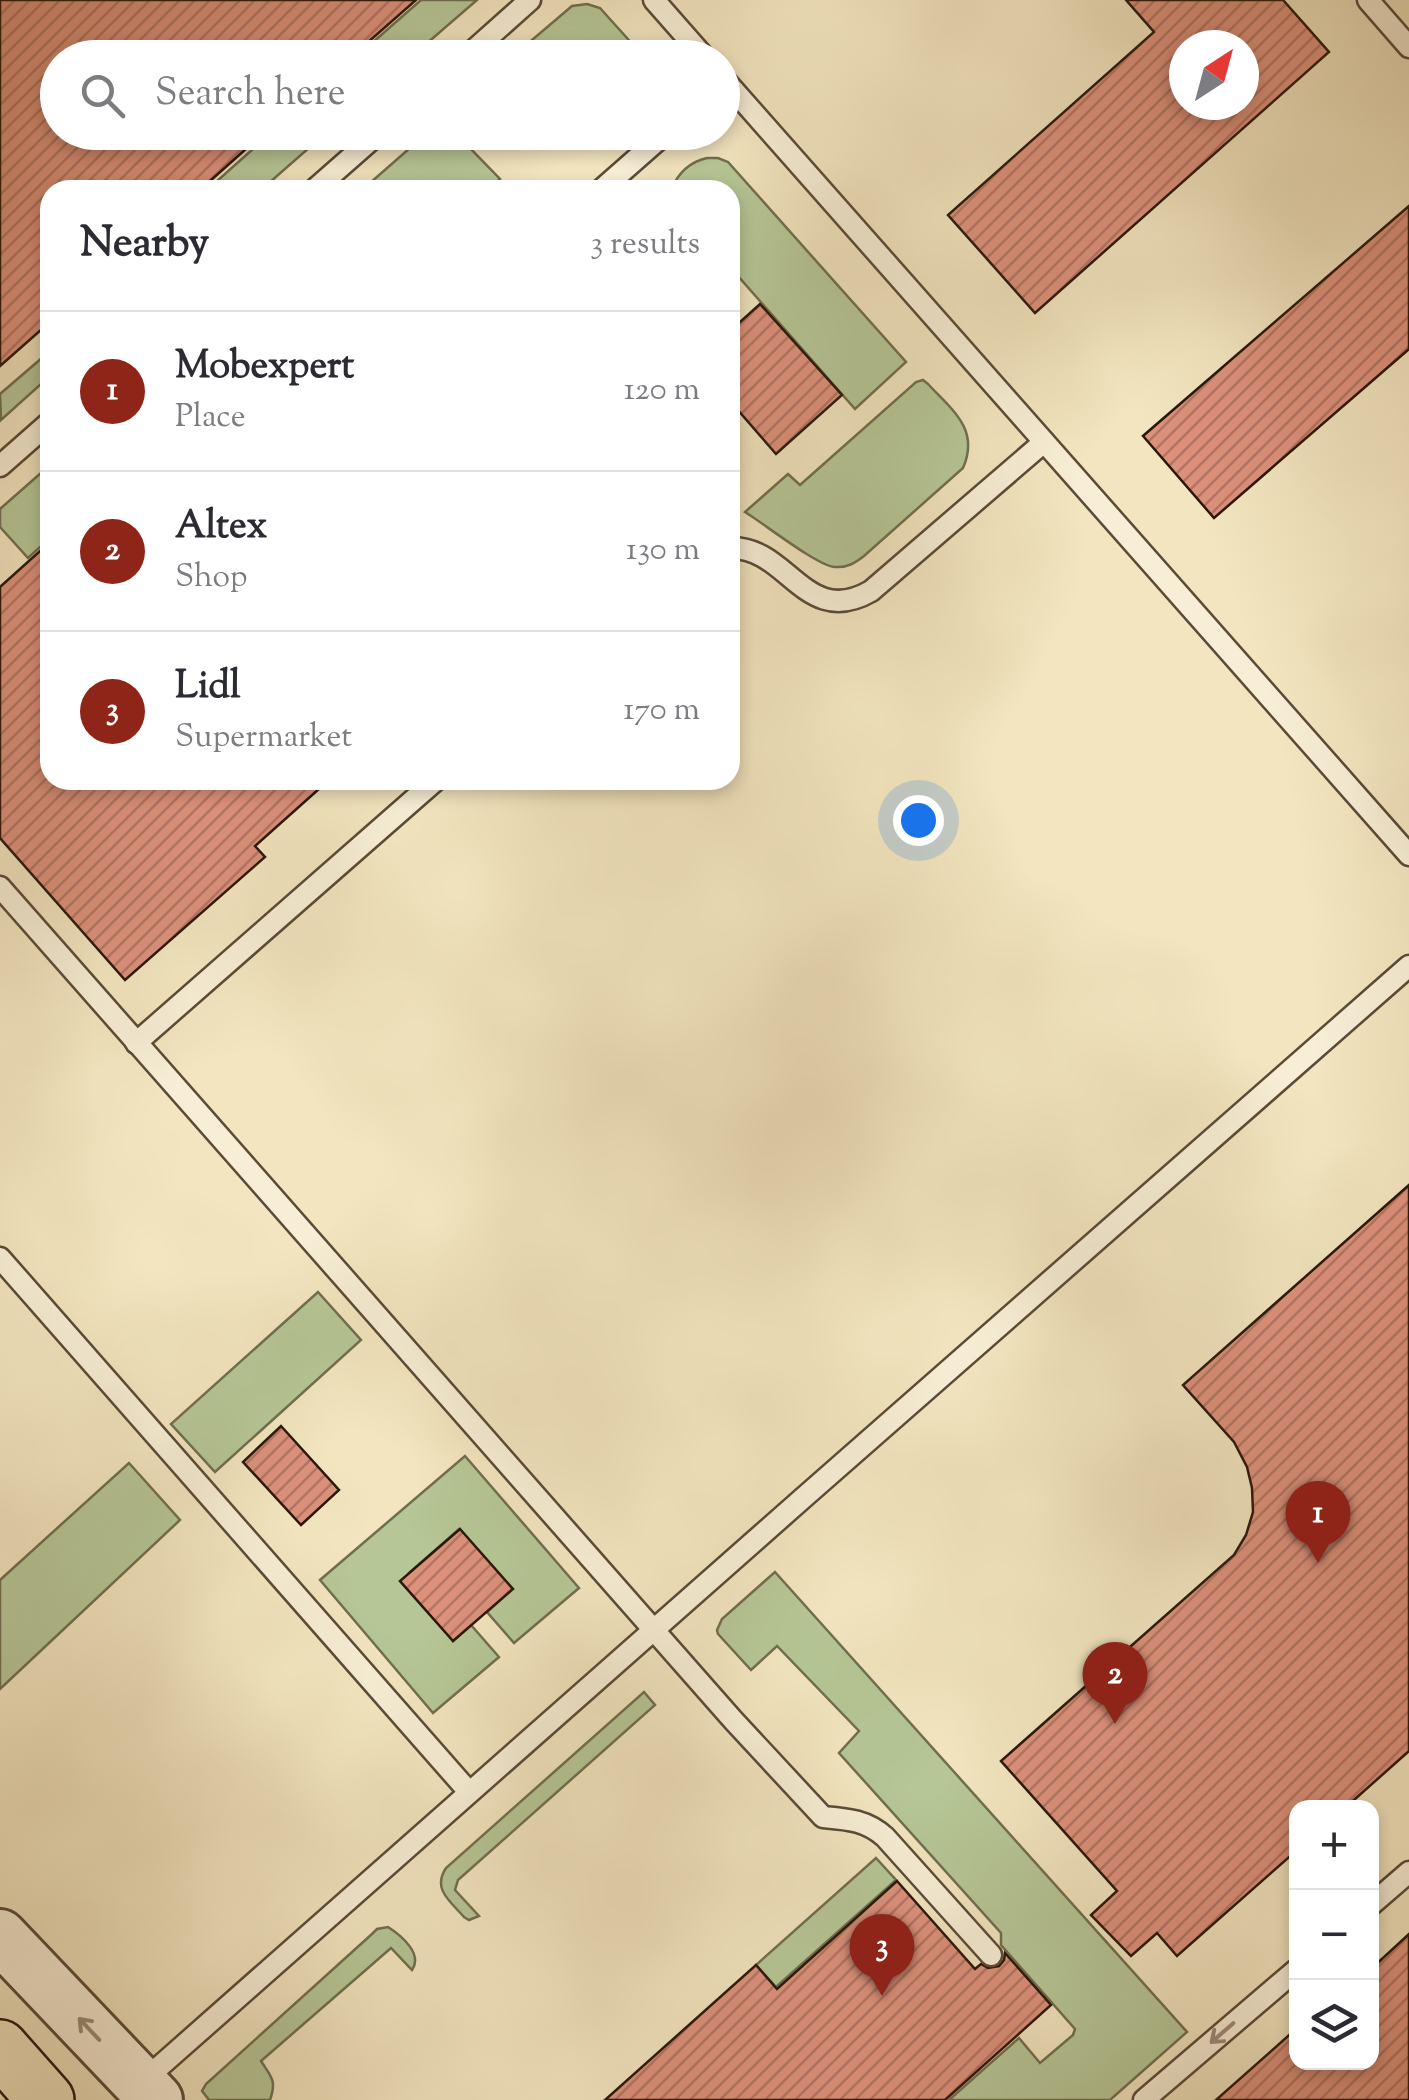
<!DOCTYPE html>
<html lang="en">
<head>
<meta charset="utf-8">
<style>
  :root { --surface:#fff; --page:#f2f2f3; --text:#2b2b33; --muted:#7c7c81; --line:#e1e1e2; --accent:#8f2418 }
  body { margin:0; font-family:"Sorts Mill Goudy",serif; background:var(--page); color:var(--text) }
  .controls { position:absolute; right:30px; bottom:30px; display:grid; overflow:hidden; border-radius:20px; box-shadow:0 5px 15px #0003 }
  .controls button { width:90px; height:90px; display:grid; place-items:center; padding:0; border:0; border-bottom:2px solid var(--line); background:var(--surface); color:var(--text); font:50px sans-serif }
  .compass { position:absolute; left:1169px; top:30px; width:90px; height:90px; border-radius:50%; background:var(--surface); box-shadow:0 5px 15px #0003; rotate:36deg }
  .you { position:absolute; left:918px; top:820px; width:35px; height:35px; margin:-25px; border:8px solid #fff; border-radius:50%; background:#1a73e8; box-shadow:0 0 0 15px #1a73e833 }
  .badge { display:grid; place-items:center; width:65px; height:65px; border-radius:50%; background:var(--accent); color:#fff; font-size:32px; font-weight:700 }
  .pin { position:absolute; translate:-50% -82px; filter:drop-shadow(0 2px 5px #0008) }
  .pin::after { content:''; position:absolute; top:52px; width:35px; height:30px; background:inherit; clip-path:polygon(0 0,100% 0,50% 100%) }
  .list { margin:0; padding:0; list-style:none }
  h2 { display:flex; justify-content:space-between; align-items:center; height:130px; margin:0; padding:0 40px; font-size:42px }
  h2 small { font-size:32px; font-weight:400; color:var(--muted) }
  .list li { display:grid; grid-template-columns:65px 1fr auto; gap:30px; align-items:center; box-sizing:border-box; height:160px; padding:0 40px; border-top:2px solid var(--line) }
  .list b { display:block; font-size:38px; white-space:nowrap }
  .list p { margin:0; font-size:32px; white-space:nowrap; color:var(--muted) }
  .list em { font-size:32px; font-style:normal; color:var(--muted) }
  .icon { flex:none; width:55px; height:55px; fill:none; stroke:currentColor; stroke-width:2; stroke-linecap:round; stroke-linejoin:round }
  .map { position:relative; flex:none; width:1409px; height:2100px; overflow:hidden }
  .search { position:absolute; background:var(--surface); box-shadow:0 5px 15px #0003; left:40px; top:40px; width:700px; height:110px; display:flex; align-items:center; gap:25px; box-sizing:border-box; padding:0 35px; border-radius:55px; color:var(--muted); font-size:38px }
  .panel { position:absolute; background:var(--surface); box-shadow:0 5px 15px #0003; left:40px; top:180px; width:700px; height:610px; border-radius:30px }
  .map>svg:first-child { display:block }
</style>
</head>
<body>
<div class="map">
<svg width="1409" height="2100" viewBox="0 0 1409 2100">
  <defs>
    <pattern id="building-hatch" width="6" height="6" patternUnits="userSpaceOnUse" patternTransform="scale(2.5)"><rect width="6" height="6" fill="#dd917b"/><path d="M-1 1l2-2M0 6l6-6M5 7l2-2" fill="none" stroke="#b37563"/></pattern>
  </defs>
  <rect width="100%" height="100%" fill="#f2e5bf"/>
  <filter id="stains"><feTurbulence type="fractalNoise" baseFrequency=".002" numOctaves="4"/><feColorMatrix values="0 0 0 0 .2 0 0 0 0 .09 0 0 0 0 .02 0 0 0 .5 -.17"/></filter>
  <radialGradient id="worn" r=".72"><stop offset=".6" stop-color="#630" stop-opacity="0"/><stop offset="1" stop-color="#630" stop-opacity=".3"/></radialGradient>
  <g fill="#b6c696" stroke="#706e50" stroke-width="2.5">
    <path d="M421,0H477L411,57H356Z"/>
    <path d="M587,4L600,8L644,57H512L572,6Z"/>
    <path d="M272,132L326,133L261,190H207Z"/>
    <path d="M427,133H468L466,141L468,146L500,179L487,190H362Z"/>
    <path d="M707,158H718L728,162L906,362L855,409L730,267V190H671C678,173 689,162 707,158Z"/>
    <path d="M50,351V376L1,420L0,394Z"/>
    <path d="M923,380L928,384C952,410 980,429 963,468L864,556C855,563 847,568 835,567C819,567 763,523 745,512L788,474L800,485L916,382Z"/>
    <path d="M50,465V538L28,558L0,527V509Z"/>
    <path d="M318,1292L361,1340L215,1472L171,1424Z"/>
    <path d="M465,1456L579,1588L514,1643L487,1612L512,1589L459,1529L409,1573L453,1641L471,1625L499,1657L433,1713L320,1580Z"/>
    <path d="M129,1463L180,1520L0,1689V1580Z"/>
    <path d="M775,1572L1187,2032L1110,2100H949L1019,2038L1040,2063L1073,2035L1075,2029L1001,1945V1933L839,1753L859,1731L777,1646L751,1670L718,1634L717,1630L722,1619Z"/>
    <path d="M644,1692L655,1705L458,1880L455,1890L479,1916L469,1920L464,1917C450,1901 432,1889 446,1868Z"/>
    <path d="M876,1858L896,1880L776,1987L756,1965Z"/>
    <path d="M388,1927C402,1936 423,1954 412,1970L391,1948L261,2061C271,2077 277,2080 270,2100H209L202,2091L206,2084L372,1934L377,1929Z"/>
  </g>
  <g fill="url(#building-hatch)" stroke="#29170a" stroke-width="2.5" fill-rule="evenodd">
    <path d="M0,0H416L350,58H58V132H265L200,190H50V322L0,366Z"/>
    <path d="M1126,0H1283L1329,52L1035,313L948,215L1154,32ZM1184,45H1244V105H1184Z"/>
    <path d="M1409,206V349L1214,518L1143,436Z"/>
    <path d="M760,304L842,395L776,454L730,401V331Z"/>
    <path d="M50,542V780H329L255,846L265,857L125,980L0,838V587Z"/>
    <path d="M1409,1185V1751L1345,1808H1296V1851L1177,1956L1157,1933L1131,1956L1091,1915L1117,1891L1001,1761L1234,1555L1246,1535L1253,1512L1252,1488L1247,1467L1234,1442L1183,1385Z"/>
    <path d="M281,1426L339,1490L301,1525L243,1462Z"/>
    <path d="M460,1529L513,1589L453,1641L400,1581Z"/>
    <path d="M897,1881L975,1969L981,1964L988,1968L999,1966L1004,1960L1005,1953L1051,2005L945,2100H605L756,1965L777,1989Z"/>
    <path d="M1409,1934V2100H1216L1296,2029V2062H1372V1968Z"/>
  </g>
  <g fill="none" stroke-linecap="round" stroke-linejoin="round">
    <g stroke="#5b4a37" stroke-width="25">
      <g id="service">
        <path d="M654,0L705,58"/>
        <path d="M1368,0L1409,47"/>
        <path d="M465,58L530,0"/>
        <path d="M722,77L1409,855"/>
        <path d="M314,190L380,132"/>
        <path d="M601,190L667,132"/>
        <path d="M0,466L50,422"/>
        <path d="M730,548C788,546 805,629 871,591L1044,442"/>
        <path d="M0,887L733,1720L823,1817C847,1819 866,1820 885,1837L991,1955"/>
        <path d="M136,1043L436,780"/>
        <path d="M0,1258L469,1792"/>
        <path d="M1372,1904L1409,1872"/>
        <path d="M142,2082L802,1499L1409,966"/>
        <path d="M1144,2100L1296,1970"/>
      </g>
    </g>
    <g stroke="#5b4a37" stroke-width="58">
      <path id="tertiary" d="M0,1936L156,2100"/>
    </g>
    <g stroke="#29170a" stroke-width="60">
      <path id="primary" d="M0,2048L46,2100"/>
    </g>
    <use href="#service" stroke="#f7eed5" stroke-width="20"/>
    <use href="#tertiary" stroke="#f7eed5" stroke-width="52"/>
    <use href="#primary" stroke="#f2e5bf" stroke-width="55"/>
  </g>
  <defs><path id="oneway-shaft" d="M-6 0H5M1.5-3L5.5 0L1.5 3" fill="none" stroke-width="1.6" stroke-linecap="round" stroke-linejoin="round" transform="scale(2.5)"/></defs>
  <g stroke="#9a8d7a">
    <use href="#oneway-shaft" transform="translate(89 2029) rotate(-133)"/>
    <use href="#oneway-shaft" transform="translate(1222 2033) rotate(139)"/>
  </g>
  <rect width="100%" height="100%" filter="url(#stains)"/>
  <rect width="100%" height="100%" fill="url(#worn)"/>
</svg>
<div class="controls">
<button>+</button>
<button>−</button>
<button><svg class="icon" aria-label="layers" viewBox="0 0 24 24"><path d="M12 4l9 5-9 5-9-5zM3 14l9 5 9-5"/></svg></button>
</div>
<svg class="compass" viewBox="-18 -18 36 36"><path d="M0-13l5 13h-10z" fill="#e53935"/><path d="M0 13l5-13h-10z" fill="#7c7c81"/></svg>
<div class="you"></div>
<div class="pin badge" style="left:1318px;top:1563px">1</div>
<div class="pin badge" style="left:1115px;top:1724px">2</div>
<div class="pin badge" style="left:882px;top:1996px">3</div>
<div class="search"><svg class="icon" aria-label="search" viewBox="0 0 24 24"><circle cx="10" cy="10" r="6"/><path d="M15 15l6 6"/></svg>Search here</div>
<section class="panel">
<h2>Nearby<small>3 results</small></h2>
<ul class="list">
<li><span class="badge">1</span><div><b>Mobexpert</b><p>Place</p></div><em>120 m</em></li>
<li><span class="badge">2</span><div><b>Altex</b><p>Shop</p></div><em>130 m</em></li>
<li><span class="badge">3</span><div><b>Lidl</b><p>Supermarket</p></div><em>170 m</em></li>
</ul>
</section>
</div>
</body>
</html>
